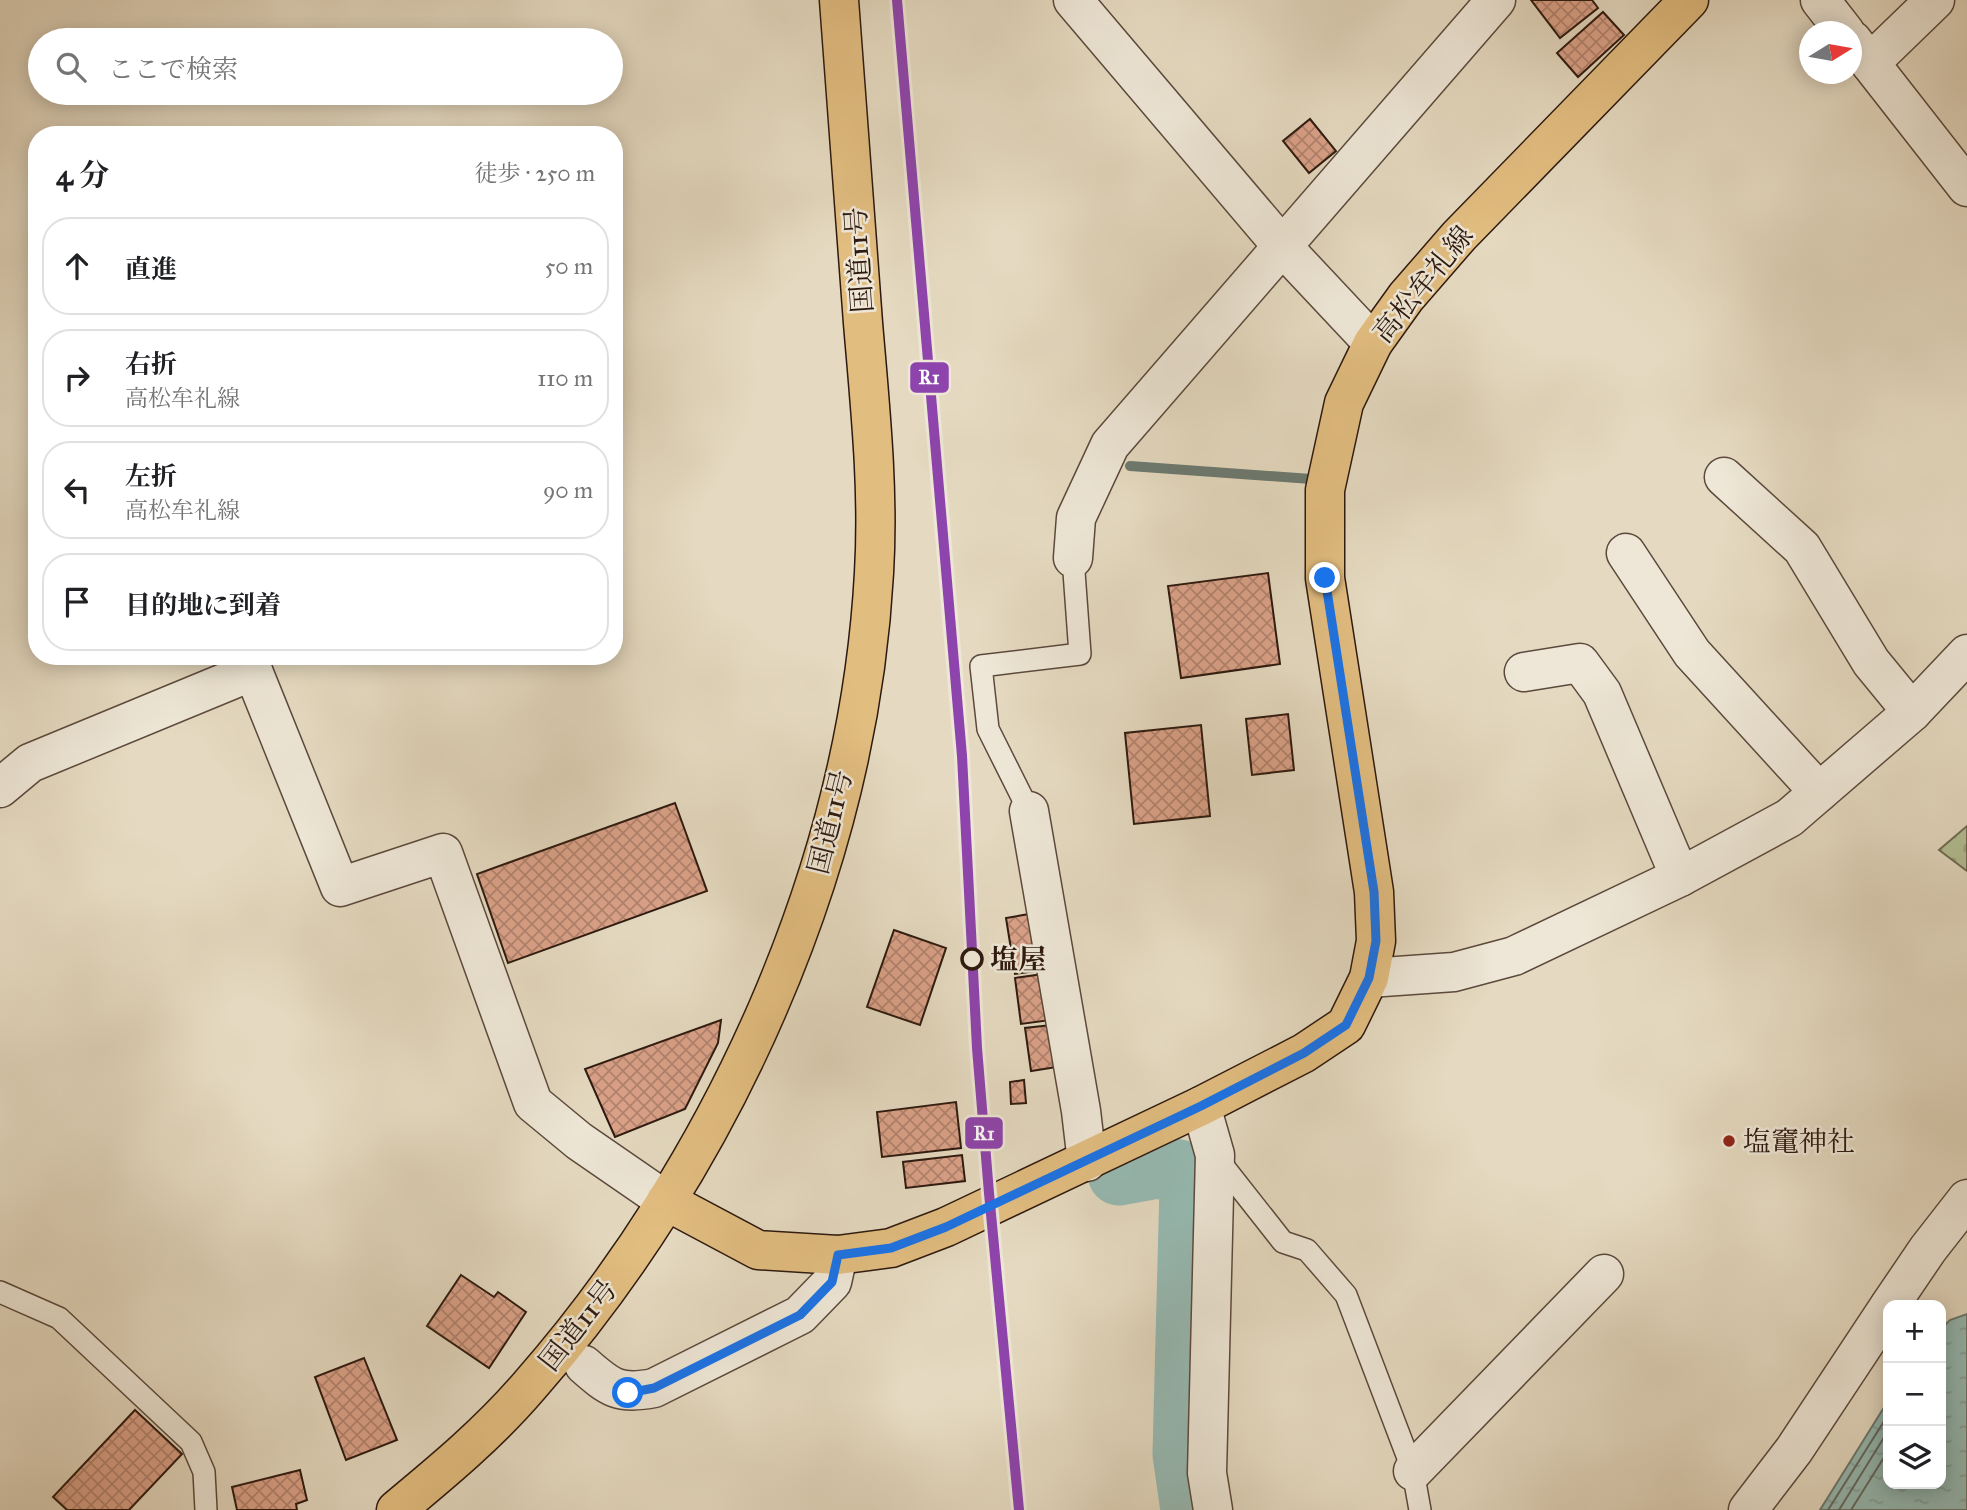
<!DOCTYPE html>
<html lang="ja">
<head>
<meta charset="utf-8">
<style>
  :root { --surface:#fff; --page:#f6f6f6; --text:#202124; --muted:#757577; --line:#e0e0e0 }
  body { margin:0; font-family:"IM FELL Great Primer","Noto Serif JP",serif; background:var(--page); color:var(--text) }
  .controls { position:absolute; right:21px; bottom:21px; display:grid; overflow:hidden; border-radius:14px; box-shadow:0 4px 18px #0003 }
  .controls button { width:63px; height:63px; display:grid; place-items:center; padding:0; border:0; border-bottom:2px solid var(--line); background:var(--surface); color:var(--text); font:35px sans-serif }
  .compass { position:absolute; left:1799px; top:21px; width:63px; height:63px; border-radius:50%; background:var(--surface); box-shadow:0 4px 18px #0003; rotate:79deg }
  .stop { position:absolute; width:21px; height:21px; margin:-16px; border:5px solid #1a73e8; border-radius:50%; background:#fff }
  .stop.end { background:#1a73e8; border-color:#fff; box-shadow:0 2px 7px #0008 }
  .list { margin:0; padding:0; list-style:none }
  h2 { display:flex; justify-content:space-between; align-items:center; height:91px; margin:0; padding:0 28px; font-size:30px }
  h2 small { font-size:23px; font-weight:400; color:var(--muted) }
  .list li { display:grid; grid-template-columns:46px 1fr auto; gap:21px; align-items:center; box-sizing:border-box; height:98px; margin:0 14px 14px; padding:0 14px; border:2px solid var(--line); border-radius:28px }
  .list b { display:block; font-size:26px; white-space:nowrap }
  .list p { margin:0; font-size:23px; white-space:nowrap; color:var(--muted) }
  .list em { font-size:23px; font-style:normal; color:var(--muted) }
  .icon { flex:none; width:38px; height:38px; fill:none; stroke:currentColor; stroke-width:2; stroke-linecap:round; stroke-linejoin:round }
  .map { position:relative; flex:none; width:1967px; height:1510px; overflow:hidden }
  .search { position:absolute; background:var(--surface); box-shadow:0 4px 18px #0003; left:28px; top:28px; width:595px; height:77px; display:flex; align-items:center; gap:18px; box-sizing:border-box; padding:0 24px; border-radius:38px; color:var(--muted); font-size:26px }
  .panel { position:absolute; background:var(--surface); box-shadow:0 4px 18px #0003; left:28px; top:126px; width:595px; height:539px; border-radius:28px }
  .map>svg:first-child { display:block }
</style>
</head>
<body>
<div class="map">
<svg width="1967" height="1510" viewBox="0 0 1967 1510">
  <defs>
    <pattern id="cemetery-stones" width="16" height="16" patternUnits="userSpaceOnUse" patternTransform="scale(1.75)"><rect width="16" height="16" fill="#b3c094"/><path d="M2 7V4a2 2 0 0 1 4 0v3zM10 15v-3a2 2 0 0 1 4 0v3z" fill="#9aa47e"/></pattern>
    <pattern id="water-ripples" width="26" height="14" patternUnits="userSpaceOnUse" patternTransform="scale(1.75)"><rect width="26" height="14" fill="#96bab3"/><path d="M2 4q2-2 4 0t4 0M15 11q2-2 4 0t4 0" fill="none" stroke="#829f99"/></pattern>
    <pattern id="building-cross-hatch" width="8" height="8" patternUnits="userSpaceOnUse" patternTransform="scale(1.75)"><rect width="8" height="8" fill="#dba289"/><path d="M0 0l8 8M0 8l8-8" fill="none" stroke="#b2836e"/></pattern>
  </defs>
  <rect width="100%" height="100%" fill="#e5dac1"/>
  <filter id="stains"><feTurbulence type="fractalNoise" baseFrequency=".00286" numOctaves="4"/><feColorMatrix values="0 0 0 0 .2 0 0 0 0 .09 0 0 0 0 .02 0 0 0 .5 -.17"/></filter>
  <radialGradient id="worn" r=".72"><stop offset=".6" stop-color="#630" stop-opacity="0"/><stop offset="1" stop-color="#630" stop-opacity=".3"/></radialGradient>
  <path fill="url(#cemetery-stones)" stroke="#706c52" stroke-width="2" d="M1967,826V871L1939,850Z"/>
  <path fill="url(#water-ripples)" stroke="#6c7a71" stroke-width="2" d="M1967,1314V1510H1820L1888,1401V1484H1941V1329L1950,1320Z"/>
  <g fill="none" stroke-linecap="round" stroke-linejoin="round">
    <g stroke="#626a61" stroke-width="2">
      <path d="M1828,1510L1888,1415"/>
      <path d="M1839,1510L1888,1431"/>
      <path d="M1851,1510L1888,1451"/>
    </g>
    <path stroke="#6c7a71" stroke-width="10" d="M1130,466L1311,479"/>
    <path stroke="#96bab3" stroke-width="63" d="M1119,1174L1157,1167L1179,1171L1191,1186L1184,1454L1192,1510"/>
  </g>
  <g fill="url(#building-cross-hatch)" stroke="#2d190f" stroke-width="2">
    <path d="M1531,0H1592L1598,8L1560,38Z"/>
    <path d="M1603,12L1624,35L1578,77L1557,53Z"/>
    <path d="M1310,119L1336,151L1309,173L1283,141Z"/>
    <path d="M1268,573L1280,664L1181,678L1168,586Z"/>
    <path d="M1288,714L1294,770L1252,775L1246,719Z"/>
    <path d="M1201,725L1210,816L1134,824L1125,733Z"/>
    <path d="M675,803L707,891L508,963L477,874Z"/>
    <path d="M1035,913L1044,970L1015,974L1006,918Z"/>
    <path d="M894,930L946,948L920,1025L867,1007Z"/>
    <path d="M1044,974L1051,1020L1021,1024L1015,978Z"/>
    <path d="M721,1020L718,1043L685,1109L615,1137L585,1069Z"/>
    <path d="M1051,1025L1057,1067L1031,1071L1025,1028Z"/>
    <path d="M1024,1080L1026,1103L1011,1104L1010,1082Z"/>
    <path d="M956,1102L961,1148L882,1157L877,1112Z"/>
    <path d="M962,1155L965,1181L906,1188L903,1162Z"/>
    <path d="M461,1275L494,1297L498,1292L526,1312L489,1368L427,1326Z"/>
    <path d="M364,1358L397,1440L346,1460L315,1377Z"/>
    <path d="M135,1410L182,1454L129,1510H67L53,1497Z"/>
    <path d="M300,1470L307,1500L296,1504L297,1510H237L232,1487Z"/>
  </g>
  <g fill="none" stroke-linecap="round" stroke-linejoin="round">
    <g stroke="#5b493c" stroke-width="24">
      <g id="service">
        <path d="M1029,811L988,729L981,666L1080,654L1073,558"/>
        <path d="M1216,1157L1283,1242L1307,1250L1346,1295L1413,1471L1420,1510"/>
        <path d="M0,1292L59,1318L191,1442L204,1472L206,1510"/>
      </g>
    </g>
    <g stroke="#5b493c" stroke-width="41">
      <g id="minor">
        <path d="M1073,0L1282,246L1373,343"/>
        <path d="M1820,0L1845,32"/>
        <path d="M1852,40L1967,187"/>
        <path d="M1870,63L1935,0"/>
        <path d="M1724,477L1802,548L1871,662L1912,712"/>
        <path d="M1626,553L1692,653L1819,792"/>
        <path d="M1073,558L1076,518L1110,445L1496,0"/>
        <path d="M247,656L340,887L443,853L533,1103L579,1141L666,1201"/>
        <path d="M1524,672L1580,663L1602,693L1680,877"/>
        <path d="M0,788L30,763L253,671"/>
        <path d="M1029,811L1081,1111L1087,1162"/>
        <path d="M1369,978L1454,972L1514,956L1680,877L1789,818L1912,712L1967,654"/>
        <path d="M1201,1106L1215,1155L1207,1473L1213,1510"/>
        <path d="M1890,1305L1928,1249L1967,1199"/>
        <path d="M584,1365C610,1388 619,1395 654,1388L800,1315L832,1282L838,1255"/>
        <path d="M1413,1471L1604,1274"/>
        <path d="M1748,1510L1794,1450L1888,1308"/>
      </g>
    </g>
    <g stroke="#2d190f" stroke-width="41">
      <path id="primary" d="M666,1201L758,1250L838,1255L891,1248L946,1227L1201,1106L1304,1053L1346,1025L1369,978L1376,941L1374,892L1325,578V490L1344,403L1373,343L1406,297L1459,236L1689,0"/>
    </g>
    <g stroke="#2d190f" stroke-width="41">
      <path id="trunk" d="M396,1510C443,1471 490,1432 530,1385C723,1165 858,867 874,573C879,490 870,406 863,323C855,216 847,108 839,0"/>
    </g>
    <use href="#service" stroke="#eee7d7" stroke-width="21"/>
    <use href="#minor" stroke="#eee7d7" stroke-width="38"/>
    <use href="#primary" stroke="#e2bd80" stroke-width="38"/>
    <use href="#trunk" stroke="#e2bd80" stroke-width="38"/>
    <g stroke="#eee7d7" stroke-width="16">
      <path id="rail-1" d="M897,0L962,756L977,1048L989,1193L1019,1510"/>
    </g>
    <use href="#rail-1" stroke="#8e44ad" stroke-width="10"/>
  </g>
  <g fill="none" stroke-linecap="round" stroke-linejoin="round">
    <path stroke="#1a73e8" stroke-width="9" d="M628,1393L654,1388L800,1315L832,1282L838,1255L891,1248L946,1227L1201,1106L1304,1053L1346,1025L1369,978L1376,941L1374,892L1325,578"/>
  </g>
  <circle fill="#eee7d7" stroke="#2d190f" stroke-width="3.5" cx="972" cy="959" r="10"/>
  <circle fill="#8f2418" stroke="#eee7d7" stroke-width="2.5" cx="1729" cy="1141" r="7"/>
  <g text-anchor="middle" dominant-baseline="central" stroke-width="5" stroke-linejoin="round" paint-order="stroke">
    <g font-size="28" fill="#2d190f" stroke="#eee7d7">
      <text transform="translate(859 260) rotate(-94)">国道11号</text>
      <text transform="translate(1423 284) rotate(-51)">高松牟礼線</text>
      <text transform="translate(830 822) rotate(-76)">国道11号</text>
      <text transform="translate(578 1325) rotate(-52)">国道11号</text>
    </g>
    <g font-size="28" font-weight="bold" fill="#2d190f" stroke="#eee7d7" text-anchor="start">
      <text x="990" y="959">塩屋</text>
    </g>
    <g font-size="28" fill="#2d190f" stroke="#eee7d7" text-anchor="start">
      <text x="1743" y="1141">塩竃神社</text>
    </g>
  </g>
  <g stroke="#eee7d7" stroke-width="2.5">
    <rect x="909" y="361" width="41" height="33" rx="7" fill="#8e44ad"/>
    <rect x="964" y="1116" width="40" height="34" rx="7" fill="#8e44ad"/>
  </g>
  <g font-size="19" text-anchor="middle" font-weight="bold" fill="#fff">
    <text x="929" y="384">R1</text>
    <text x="984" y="1140">R1</text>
  </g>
  <rect width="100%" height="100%" filter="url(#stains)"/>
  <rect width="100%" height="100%" fill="url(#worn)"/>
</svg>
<div class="controls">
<button>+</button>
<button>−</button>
<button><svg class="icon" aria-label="layers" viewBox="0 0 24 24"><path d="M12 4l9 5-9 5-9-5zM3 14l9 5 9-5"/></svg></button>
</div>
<svg class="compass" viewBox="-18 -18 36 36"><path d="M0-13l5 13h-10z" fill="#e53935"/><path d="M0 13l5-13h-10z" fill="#757577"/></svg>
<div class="stop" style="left:628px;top:1393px"></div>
<div class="stop end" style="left:1325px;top:578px"></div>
<div class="search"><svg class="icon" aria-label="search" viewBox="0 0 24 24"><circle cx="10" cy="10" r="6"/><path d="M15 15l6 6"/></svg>ここで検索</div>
<section class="panel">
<h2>4 分<small>徒歩 · 250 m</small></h2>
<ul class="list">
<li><svg class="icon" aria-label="ahead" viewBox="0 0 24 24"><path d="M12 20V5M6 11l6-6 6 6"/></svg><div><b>直進</b></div><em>50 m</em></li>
<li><svg class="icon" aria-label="right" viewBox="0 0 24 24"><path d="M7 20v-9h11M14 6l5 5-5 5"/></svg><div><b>右折</b><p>高松牟礼線</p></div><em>110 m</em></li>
<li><svg class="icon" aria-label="left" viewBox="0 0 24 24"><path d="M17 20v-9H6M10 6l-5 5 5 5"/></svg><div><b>左折</b><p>高松牟礼線</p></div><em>90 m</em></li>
<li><svg class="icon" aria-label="arrive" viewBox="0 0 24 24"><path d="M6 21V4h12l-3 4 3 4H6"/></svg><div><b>目的地に到着</b></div></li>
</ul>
</section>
</div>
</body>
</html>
